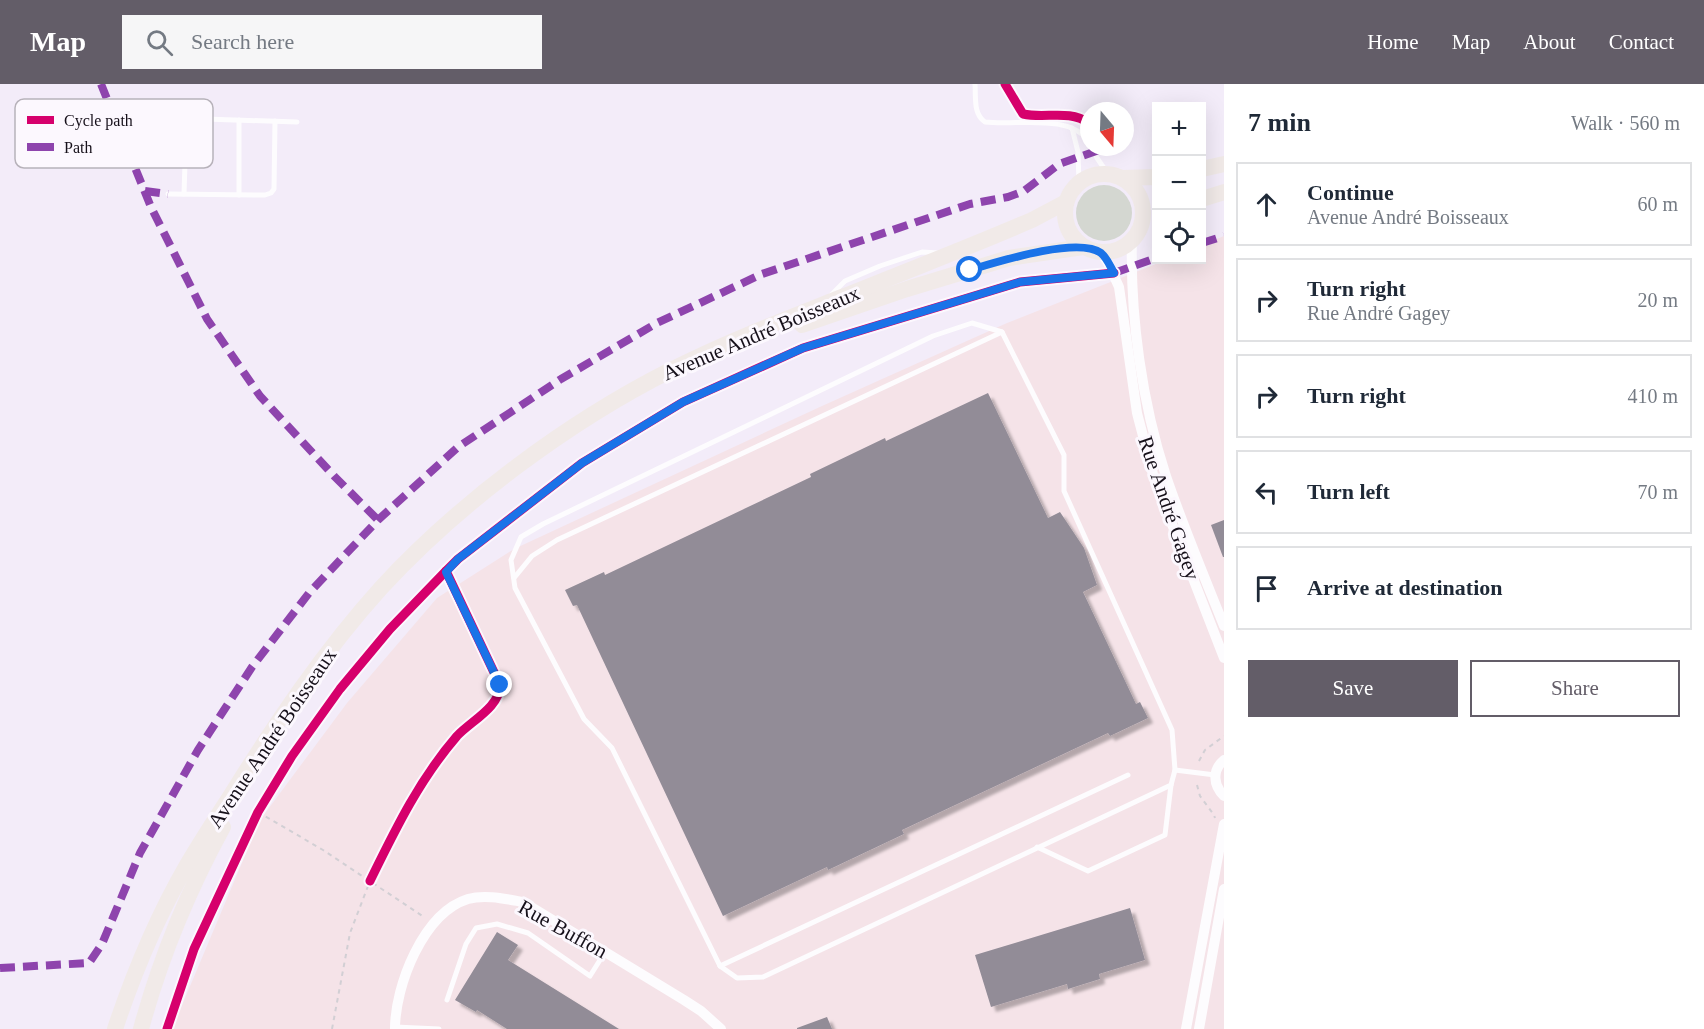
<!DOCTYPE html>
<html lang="en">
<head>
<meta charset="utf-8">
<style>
  :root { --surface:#fff; --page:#f6f6f7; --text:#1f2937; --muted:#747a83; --line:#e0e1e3; --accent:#635d68 }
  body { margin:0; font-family:Georgia,serif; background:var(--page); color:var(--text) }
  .controls { position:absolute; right:18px; top:18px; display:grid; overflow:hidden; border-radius:0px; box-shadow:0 6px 24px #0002 }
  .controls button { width:54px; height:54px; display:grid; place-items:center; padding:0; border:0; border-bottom:2px solid var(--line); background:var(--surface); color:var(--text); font:30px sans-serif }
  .compass { position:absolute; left:1080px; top:18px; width:54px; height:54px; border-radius:50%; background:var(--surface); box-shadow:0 6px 24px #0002; rotate:161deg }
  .stop { position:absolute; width:18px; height:18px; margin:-14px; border:4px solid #1a73e8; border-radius:50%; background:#fff }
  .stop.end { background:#1a73e8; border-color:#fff; box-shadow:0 2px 6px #0008 }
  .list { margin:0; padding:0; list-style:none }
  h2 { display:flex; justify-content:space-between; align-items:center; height:78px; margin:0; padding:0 24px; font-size:26px }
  h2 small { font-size:20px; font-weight:400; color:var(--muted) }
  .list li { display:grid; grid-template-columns:39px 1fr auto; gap:18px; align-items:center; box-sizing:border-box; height:84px; margin:0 12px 12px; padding:0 12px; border:2px solid var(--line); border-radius:0px }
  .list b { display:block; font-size:22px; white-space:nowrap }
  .list p { margin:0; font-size:20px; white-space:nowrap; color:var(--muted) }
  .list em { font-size:20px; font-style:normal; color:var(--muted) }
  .actions { display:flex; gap:12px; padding:18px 24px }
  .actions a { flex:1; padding:14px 0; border:2px solid var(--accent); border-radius:0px; text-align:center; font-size:21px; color:var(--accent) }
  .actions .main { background:var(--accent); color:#fff }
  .icon { flex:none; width:33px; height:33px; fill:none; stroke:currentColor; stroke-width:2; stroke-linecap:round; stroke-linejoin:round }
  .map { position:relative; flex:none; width:1224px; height:945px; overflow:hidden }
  header { display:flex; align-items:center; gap:36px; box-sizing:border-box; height:84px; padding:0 30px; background:var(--accent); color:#fff }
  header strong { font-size:28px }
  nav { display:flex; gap:33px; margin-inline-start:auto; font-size:21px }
  .search { width:420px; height:54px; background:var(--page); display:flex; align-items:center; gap:15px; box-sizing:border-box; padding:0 21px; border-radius:0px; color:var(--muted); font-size:22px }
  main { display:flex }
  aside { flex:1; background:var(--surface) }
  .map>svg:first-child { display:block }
</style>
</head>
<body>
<header>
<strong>Map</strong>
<div class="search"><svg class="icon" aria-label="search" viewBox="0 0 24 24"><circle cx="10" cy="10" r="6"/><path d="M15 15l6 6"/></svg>Search here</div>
<nav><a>Home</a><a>Map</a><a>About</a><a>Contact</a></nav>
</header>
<main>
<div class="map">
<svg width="1224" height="945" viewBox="0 0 1224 945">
  <defs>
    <filter id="shadow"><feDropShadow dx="5" dy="5" stdDeviation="1.5" flood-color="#0004"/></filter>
  </defs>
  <rect width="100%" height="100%" fill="#f3ecf9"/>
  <path fill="#f5e3e8" d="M1224,152V945H172L260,736L347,619L437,514L514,465L822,322L1007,239L1166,176H1202V161Z"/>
  <circle fill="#d4d7d1" cx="1104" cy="129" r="28"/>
  <g fill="#928c97" filter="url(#shadow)">
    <path d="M988,309L1048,434L1060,428L1084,464L1097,501L1083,508L1136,620L1140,618L1148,634L1110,652L1108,649L902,746L904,750L828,786L827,783L723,832L577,521L573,522L565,506L604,488L605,491L811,393L810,390L885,354L886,357Z"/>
    <path d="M1224,436V473H1223L1211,441Z"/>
    <path d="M1130,824L1145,876L1099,890L1100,895L1068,905L1067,900L991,923L975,871Z"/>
    <path d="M497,848L518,861L508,876L619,945H507L477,926L476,928L455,916Z"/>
    <path d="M827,933L832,945H797V944Z"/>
  </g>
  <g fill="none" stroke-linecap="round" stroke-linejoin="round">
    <g stroke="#d2cfd4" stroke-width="2" stroke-dasharray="4.5 4.5" stroke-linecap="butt">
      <path d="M1199,677L1205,666L1224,652"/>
      <path d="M1197,701L1200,712L1214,731L1215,734"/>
      <path d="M258,728L323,766L424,833"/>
      <path d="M332,945L350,849L370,797"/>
    </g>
    <g stroke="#fdfcfe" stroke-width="5">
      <path d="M975,0C976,13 973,30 985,38C1017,42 1068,29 1089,57"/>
      <path d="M176,34L297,38"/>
      <path d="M1072,44L1078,68L1079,99"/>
      <path d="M1092,63L1097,74L1108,90"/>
      <path d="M168,110L265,111L271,109L274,105L275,37"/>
      <path d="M184,110L186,48L193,34"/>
      <path d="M239,111V36"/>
      <path d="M831,211L845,197L880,182L922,168L939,169"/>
      <path d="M972,239L1002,248L1064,371V407L1172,646L1175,686L1171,701L763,893L737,894L720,882L612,664L584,635L515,504L511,476L521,453L543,440L933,252Z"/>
      <path d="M514,494L532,472L557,456L1002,248"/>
      <path d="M1175,686L1215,691"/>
      <path d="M1037,763L1088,787L1165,751L1171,701"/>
      <path d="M720,882L1128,691"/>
      <path d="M447,916L466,860L476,844L497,840L528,849L590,892L605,868"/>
      <path d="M395,943L439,945"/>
    </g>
    <g stroke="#fdfcfe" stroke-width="10">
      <path d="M1132,156C1130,232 1142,319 1166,392C1183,442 1204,492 1224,542"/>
      <path d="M1100,168L1107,177L1119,203L1137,329L1154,394L1224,574"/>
      <path d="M1224,676C1212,686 1213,701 1224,712"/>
      <path d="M395,945C395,902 423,829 468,815C485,810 506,815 523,818L684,916L701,927L721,945"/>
      <path d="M1186,945L1224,740"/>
      <path d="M1199,945L1224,805"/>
    </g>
    <g stroke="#f1eae8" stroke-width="16">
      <path d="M1202,85L1224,80"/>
      <circle cx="1104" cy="129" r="39"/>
      <path d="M1122,94L1156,93"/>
      <path d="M1202,115L1224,108"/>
      <path d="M802,241L907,205L1009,174L1083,163"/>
      <path d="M115,945C134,888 157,833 187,781C201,757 216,734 231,711C276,639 324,567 381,504C459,419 568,338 671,286C726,258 784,236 842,213C905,188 969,163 1032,136L1066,118"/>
      <path d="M141,945C160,875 188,807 223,743"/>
    </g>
    <g stroke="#8e44ad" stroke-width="8" stroke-dasharray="15 8" stroke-linecap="butt">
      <path d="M101,0L151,123L207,235L260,312L335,393L378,436"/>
      <path d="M145,107L168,110"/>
      <path d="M1202,159L1224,152"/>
      <path d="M1114,189L1156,174"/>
      <path d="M0,884L89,879L102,860L140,769L198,666L252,583L309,509L378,436L458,363L561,295L657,239L762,190L970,120L1008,113L1024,107L1059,80L1102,65"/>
    </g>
    <g stroke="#fcf8fe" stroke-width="13">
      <g id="cycleway">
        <path d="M1005,0L1023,30C1046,35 1068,25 1089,39"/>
        <path d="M370,797C395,746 419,696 457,652C471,637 500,623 500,601L446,487L458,475L582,379L683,318L803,264L1020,198L1114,189"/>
        <path d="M167,945L194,865L258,728L292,672L340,605L390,545L446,487"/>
      </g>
    </g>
    <use href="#cycleway" stroke="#d6006c" stroke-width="9"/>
  </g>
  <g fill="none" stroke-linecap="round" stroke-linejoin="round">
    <path stroke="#1a73e8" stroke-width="8" d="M500,601L446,488L458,475L582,379L683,318L803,264L1020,198L1114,189C1110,182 1107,174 1101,169C1078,152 997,178 970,186"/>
  </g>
  <g text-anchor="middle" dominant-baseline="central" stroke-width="6" stroke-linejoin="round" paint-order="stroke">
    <g font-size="21" fill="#16101a" stroke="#fcf8fe">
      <text transform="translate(761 249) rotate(-23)">Avenue André Boisseaux</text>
      <text transform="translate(1169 424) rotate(71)">Rue André Gagey</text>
      <text transform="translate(272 654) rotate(-56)">Avenue André Boisseaux</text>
      <text transform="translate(563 845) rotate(29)">Rue Buffon</text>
    </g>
  </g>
  <rect x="15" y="15" width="198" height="69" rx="9" fill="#fcf8fe" stroke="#b7b2ba" stroke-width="1.5"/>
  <rect x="27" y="32" width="27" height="8" fill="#d6006c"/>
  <rect x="27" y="59" width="27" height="8" fill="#8e44ad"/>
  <g font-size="16" fill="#16101a">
    <text x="64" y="42">Cycle path</text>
    <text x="64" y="69">Path</text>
  </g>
</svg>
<div class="controls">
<button>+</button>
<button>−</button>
<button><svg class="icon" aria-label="locate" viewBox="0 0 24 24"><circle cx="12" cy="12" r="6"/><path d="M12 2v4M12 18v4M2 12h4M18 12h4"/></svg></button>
</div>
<svg class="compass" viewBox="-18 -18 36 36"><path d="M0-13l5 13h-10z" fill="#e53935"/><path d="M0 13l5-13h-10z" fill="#747a83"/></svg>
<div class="stop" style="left:970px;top:186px"></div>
<div class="stop end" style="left:500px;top:601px"></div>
</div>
<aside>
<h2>7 min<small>Walk · 560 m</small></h2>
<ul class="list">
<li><svg class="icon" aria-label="ahead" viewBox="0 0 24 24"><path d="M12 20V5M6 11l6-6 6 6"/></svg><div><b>Continue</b><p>Avenue André Boisseaux</p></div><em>60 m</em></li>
<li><svg class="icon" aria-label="right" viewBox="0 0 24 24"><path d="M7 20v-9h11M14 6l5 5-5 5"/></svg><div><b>Turn right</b><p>Rue André Gagey</p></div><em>20 m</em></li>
<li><svg class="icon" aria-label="right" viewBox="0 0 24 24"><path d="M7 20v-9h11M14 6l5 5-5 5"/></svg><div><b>Turn right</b></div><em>410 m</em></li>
<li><svg class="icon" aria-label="left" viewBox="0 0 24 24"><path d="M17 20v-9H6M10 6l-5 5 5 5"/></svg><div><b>Turn left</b></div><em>70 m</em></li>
<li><svg class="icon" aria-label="arrive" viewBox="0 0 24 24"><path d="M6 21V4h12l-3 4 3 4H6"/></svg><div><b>Arrive at destination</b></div></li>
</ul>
<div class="actions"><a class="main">Save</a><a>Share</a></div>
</aside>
</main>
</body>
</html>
